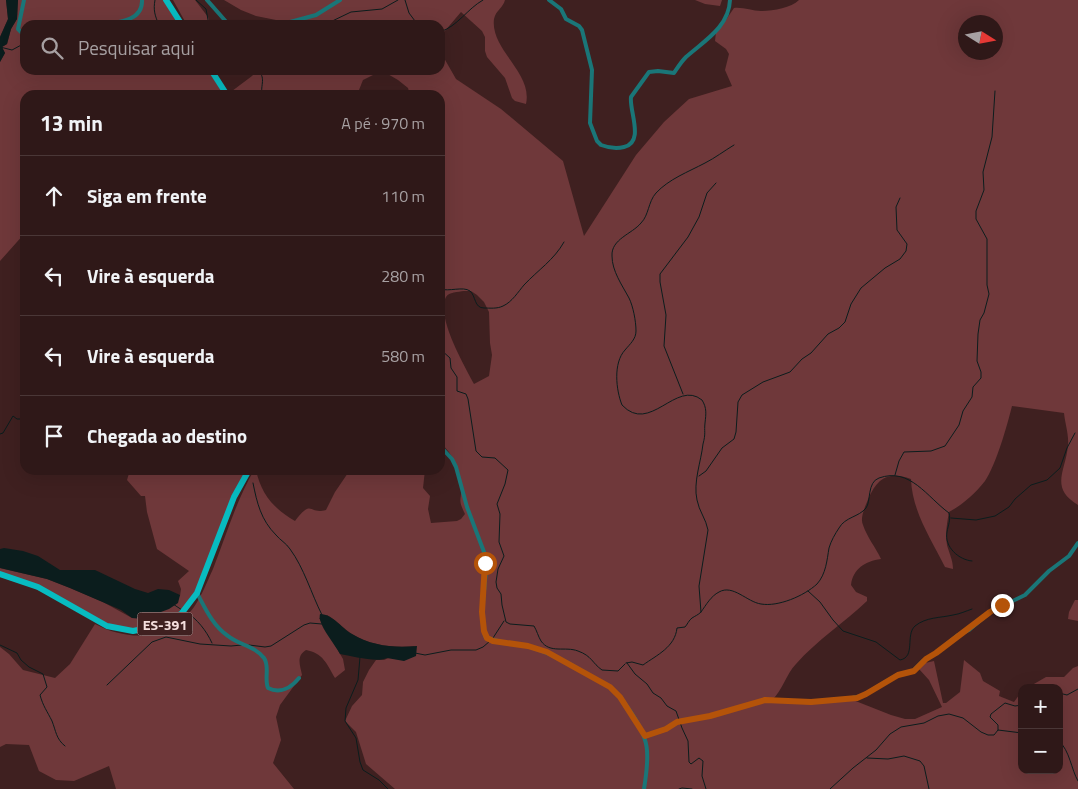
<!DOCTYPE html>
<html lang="pt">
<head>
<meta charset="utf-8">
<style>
  :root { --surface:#2f1818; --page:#372121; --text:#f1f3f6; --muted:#a7a0a2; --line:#4a3737 }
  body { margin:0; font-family:"Titillium Web",sans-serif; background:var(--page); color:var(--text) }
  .controls { position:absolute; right:15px; bottom:15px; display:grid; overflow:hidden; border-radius:10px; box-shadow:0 5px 20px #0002 }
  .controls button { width:45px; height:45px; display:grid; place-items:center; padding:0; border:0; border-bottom:1px solid var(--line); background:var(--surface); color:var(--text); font:25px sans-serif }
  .compass { position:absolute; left:958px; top:15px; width:45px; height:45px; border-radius:50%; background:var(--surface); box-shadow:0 5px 20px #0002; rotate:101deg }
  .stop { position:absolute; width:15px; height:15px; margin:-11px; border:4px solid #b45309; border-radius:50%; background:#fff }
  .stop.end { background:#b45309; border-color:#fff; box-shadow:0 1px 5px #0008 }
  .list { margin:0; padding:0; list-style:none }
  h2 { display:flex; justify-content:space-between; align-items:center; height:65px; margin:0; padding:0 20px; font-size:21px }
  h2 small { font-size:16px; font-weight:400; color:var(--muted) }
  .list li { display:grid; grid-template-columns:32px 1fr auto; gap:15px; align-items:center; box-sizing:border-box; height:80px; padding:0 20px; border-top:1px solid var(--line) }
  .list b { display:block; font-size:19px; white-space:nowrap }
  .list em { font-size:16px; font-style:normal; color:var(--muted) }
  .icon { flex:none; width:28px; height:28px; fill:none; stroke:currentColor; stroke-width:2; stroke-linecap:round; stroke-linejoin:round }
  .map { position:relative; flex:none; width:1078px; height:789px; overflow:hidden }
  .search { position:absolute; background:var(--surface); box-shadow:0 5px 20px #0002; left:20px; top:20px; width:425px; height:55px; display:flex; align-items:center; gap:12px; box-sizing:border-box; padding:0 18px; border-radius:15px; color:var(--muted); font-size:19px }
  .panel { position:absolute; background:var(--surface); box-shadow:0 5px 20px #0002; left:20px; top:90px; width:425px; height:385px; border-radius:15px }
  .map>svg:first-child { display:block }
</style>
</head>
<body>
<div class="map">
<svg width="1078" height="789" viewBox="0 0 1078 789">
  <rect width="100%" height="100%" fill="#3f2020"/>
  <g fill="#6f383a" fill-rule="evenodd">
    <path d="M0,0H6L8,19L0,37Z"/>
    <path d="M18,0H165L179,25H25V70H208L224,95H25V233L0,261V62L5,53L2,47L7,44L11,29L17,19Z"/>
    <path d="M173,0H195L208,17L211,25H187Z"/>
    <path d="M224,0H505C503,8 496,10 494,19C490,50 533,72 526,104L515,101L512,98L505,78L487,57L485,51V37L482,31L461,12L444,32L440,51L456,79L501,109L563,161L584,236L636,155L664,122L689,99L732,86L725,70L729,54L726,49L715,41L716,32L723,24L734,8C743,7 752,11 761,11C773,11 791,8 799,0H1078V505C1049,487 1066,471 1068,445C1069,435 1065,423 1064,413L1012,406C1007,426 996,465 985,481C975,494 962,505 949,512C947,523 945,534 947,545C949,553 953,560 953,569L945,567C931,539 912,511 911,479C886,470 876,480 867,502C864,509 860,519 863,525C867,537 876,548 881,559C865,561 853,569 851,585L856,592L867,597V601C844,623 817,640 796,664C786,674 783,690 772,700L775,701L812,704L853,700L891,715L905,719H915L942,707L929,680L919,669L925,663L934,661L943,703H946L960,692L964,660L980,673L983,681L1000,691L999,696L1014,702L1022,691V770H1059V688H1027L1046,677H1064L1073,668L1078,666V789H395L366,764L356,732L345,721L352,706L362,695L363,682L369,670L376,660H384L416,646C394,648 371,646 352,634C343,628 336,620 327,615L319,618L343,659L345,670L335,678C327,664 323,653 306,650C296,656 300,665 302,675L280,705L276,717L281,740L273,763L294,789H116L109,766L74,781L56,780L39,771L29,745L6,744L0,747V647L9,654L23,670L55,678L70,664L95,624C129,642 170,641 194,607C202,595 207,582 213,569C226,536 236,501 254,470H256C261,494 274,509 295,521C313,498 308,515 326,510L335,492L350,470H425L423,488L430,496L428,509L431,523L457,521L461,519L465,514C457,498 462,501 461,487C460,468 453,455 440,442V290L442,287L440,275V95H410L408,88L398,80L386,73L379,72L363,80L357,95H235L232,91L252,76L258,70H440V25H288L291,23L256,16L241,10ZM966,22H996V52H966ZM464,291H471L477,295L484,302L489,312L490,343L492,355L489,376L474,384C465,367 435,315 446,297C449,292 458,292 464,291Z"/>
    <path d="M695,0H722L720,6L705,4Z"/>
    <path d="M130,470H246L194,594L185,607L167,622L137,629L111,625L0,572V568L47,579L70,588L103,602L132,618L180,596L181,589L178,581L189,571L157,549L147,512L145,496H141L127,480Z"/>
    <path d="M1075,600H1078V621L1068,619L1069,612Z"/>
  </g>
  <g fill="#0b1d1d">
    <path d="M6,0H18L17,19L11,29L7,44L2,47L5,53L0,62V37L8,19Z"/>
    <path d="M4,548L23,551L38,556L60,570H95L135,589L148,593L158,589L169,590L180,595L178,603L169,609L142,619L132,618L121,610L70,588L47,579L0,568V549Z"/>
    <path d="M320,614C334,615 340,627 352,634C372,646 394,648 417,646L416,656L404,661L387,658C377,663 352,656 340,654C335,644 317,624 320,614Z"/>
  </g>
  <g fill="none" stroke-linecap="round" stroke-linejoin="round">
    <g stroke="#0b1d1d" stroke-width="1">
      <path d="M155,0C153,10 155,16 159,25"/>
      <path d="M196,0L206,9L209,25"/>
      <path d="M405,0L409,13L418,25"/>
      <path d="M324,25L351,12L382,9L398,0"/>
      <path d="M440,32C458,26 467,9 483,0"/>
      <path d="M0,47L12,50L25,43"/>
      <path d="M257,70C267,77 260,85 262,95"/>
      <path d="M440,255L442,262L440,287"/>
      <path d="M440,289C449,292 463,286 470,291C476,296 474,308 484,308C490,308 497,309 503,306C512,302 518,292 524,285C538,270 554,260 564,242"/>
      <path d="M440,349L450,358L451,368L457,377V391L466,394L468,399L476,451L482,457L495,458L508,470L505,484L497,504L500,514L499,542L504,556L498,569L496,582L497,588L501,594L502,605L506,622L510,624L534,626C537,631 538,636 541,641C550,654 565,646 578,651C592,656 592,663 602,670L618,671L625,664"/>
      <path d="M683,394L664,346L666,315L660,282V274L688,237L699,217L707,193L716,183"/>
      <path d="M0,434L3,433L13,416L17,419H25"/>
      <path d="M895,475L899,461L904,452L931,451L945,446L959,425L963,411L972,397L973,387L981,378V372L977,361L978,334L980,320L984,313L989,294L987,285V239L976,219V211L984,190L983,172L992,137L995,91"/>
      <path d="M699,476L706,471L722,448L734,439L736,432L738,402L742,395L763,382L790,372L802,359L811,353L828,334L839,328L845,322L851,304L861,288L885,268L900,259L906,251L907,244L897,230L896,207L900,198"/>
      <path d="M253,483C257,503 261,520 276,535C280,540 286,543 290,549C304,568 311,593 322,615"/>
      <path d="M951,518L976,520L995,516L1009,507L1015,499L1031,485L1047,480L1060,468L1067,448L1075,433"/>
      <path d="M808,591L820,602L833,620L843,631L876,642L900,660C916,657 905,635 915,626C926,617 940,618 953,615C960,614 966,611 972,609"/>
      <path d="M173,604L182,610"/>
      <path d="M186,612C197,619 206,630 212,643"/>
      <path d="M701,612L699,586L708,530C706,519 699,511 697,500C693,482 701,462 703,444C706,433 704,432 705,423C706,414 707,408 702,400C676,379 650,435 622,405C616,390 613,363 625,350C630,344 636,339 636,331C636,321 633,306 629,298C622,285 612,271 612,256C611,239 632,234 641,223C649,215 648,202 656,193C669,179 688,172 705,163C715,158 724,151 734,145"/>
      <path d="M493,638L504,621"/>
      <path d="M0,645L17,653L21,660L29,667L43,674L47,687L40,695C43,706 47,711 52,721C56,731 56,739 65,746"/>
      <path d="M249,645L265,647L271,646L304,625L310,623L322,624"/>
      <path d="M415,653L425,655L451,650H476L483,647L490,641"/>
      <path d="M360,657L358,680L346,708L345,721L356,738L360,762L363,770L379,780L388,789"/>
      <path d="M626,663L632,662L643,665C657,655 675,647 677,628L685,627C687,625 689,620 692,618C695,616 698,615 701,612C706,605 711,596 719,592C733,584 747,602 761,604C778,607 804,596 817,584C826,574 827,560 829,548C831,541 835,534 839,528C845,517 859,517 866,508C871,502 867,482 879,478C910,467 927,497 949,513C951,520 948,525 947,532C944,547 959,560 972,561"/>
      <path d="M627,663L635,674L647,684L653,693L661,698L667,706L676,711L682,728L688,741L689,762L691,764L699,758L703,761L702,776L706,789"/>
      <path d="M107,685L152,642L166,637L200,644L231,646L242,645"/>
      <path d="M1059,693L1067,695L1078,689"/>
      <path d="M998,730V725L990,717L991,714L1005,703L1015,706L1022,705"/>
      <path d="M1059,741C1070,751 1071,769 1078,781"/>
      <path d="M867,758L888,759L904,756L920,761L924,766L929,789"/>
      <path d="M679,789L682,788L692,789"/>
      <path d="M830,789L853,768L876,750L890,734L901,727L924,723L938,716L949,714L963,718L981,732L988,735H994L998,730L1022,733"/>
    </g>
    <g stroke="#1a7678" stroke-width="4">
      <path d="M24,0L18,29L21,32L25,31"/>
      <path d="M207,0L229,25"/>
      <path d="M549,0L561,9L566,19L579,26L582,30L592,70L590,123L597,141L601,145C609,148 616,149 624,147C645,142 629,111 631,97L649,72L658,71L674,73C678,67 681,62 686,57C704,41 729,27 730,0"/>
      <path d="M98,25C114,22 143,23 142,0"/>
      <path d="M279,25L316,15L340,0"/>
      <path d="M440,446L452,459L456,467L467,507L484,552L486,571L482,612L485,636C492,643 518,643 530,647C559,655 584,673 610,687C618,693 623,700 628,708C650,739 650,752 644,789"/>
      <path d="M197,593C205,608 213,626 228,636C239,645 255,646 264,658C270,666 264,679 268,688C280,694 291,688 299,678"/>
      <path d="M645,736L665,729L677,722L710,716L765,700L811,702L847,699L862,696L897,675L913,671L923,661L936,653L958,635L969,630L990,612L1025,595L1049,571L1069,556L1078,543"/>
    </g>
    <g stroke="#08bbc0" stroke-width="6">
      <path d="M166,0L182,25"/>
      <path d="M211,70L227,95"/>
      <path d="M0,574L38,587L107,626L133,631L158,626L181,614L197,593L234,497L249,470"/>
    </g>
  </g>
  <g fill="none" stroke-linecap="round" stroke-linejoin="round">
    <path stroke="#b45309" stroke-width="6" d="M485,563L482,612L484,631L487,638L493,641L528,646L547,652L610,687L620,697L645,736L666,729L677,722L710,716L765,700L811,702L857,698L866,694L898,675L914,671L926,659L936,653L990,612L1002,605"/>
  </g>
  <g text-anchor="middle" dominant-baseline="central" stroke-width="5" stroke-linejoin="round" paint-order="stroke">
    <rect fill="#3f2020" stroke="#bea5a4" stroke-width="1" x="137.5" y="612.5" width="55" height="23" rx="4"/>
    <g font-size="14" font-weight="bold" fill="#f4dedd">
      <text x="165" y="624">ES-391</text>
    </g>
  </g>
</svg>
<div class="controls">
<button>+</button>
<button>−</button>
</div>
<svg class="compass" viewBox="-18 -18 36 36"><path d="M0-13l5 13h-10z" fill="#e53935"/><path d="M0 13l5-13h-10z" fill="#a7a0a2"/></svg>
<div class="stop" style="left:485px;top:563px"></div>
<div class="stop end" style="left:1002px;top:605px"></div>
<div class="search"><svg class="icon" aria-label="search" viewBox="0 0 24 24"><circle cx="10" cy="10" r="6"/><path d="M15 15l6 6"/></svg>Pesquisar aqui</div>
<section class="panel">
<h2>13 min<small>A pé · 970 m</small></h2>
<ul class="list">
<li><svg class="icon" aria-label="ahead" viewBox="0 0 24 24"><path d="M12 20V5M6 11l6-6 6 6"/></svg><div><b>Siga em frente</b></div><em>110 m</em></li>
<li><svg class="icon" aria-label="left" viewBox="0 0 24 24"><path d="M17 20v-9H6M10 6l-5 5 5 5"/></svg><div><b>Vire à esquerda</b></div><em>280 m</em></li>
<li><svg class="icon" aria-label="left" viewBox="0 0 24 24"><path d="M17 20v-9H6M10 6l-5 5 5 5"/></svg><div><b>Vire à esquerda</b></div><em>580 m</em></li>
<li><svg class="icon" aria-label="arrive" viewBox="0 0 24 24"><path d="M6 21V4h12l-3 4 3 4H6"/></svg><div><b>Chegada ao destino</b></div></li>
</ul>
</section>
</div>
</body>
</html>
